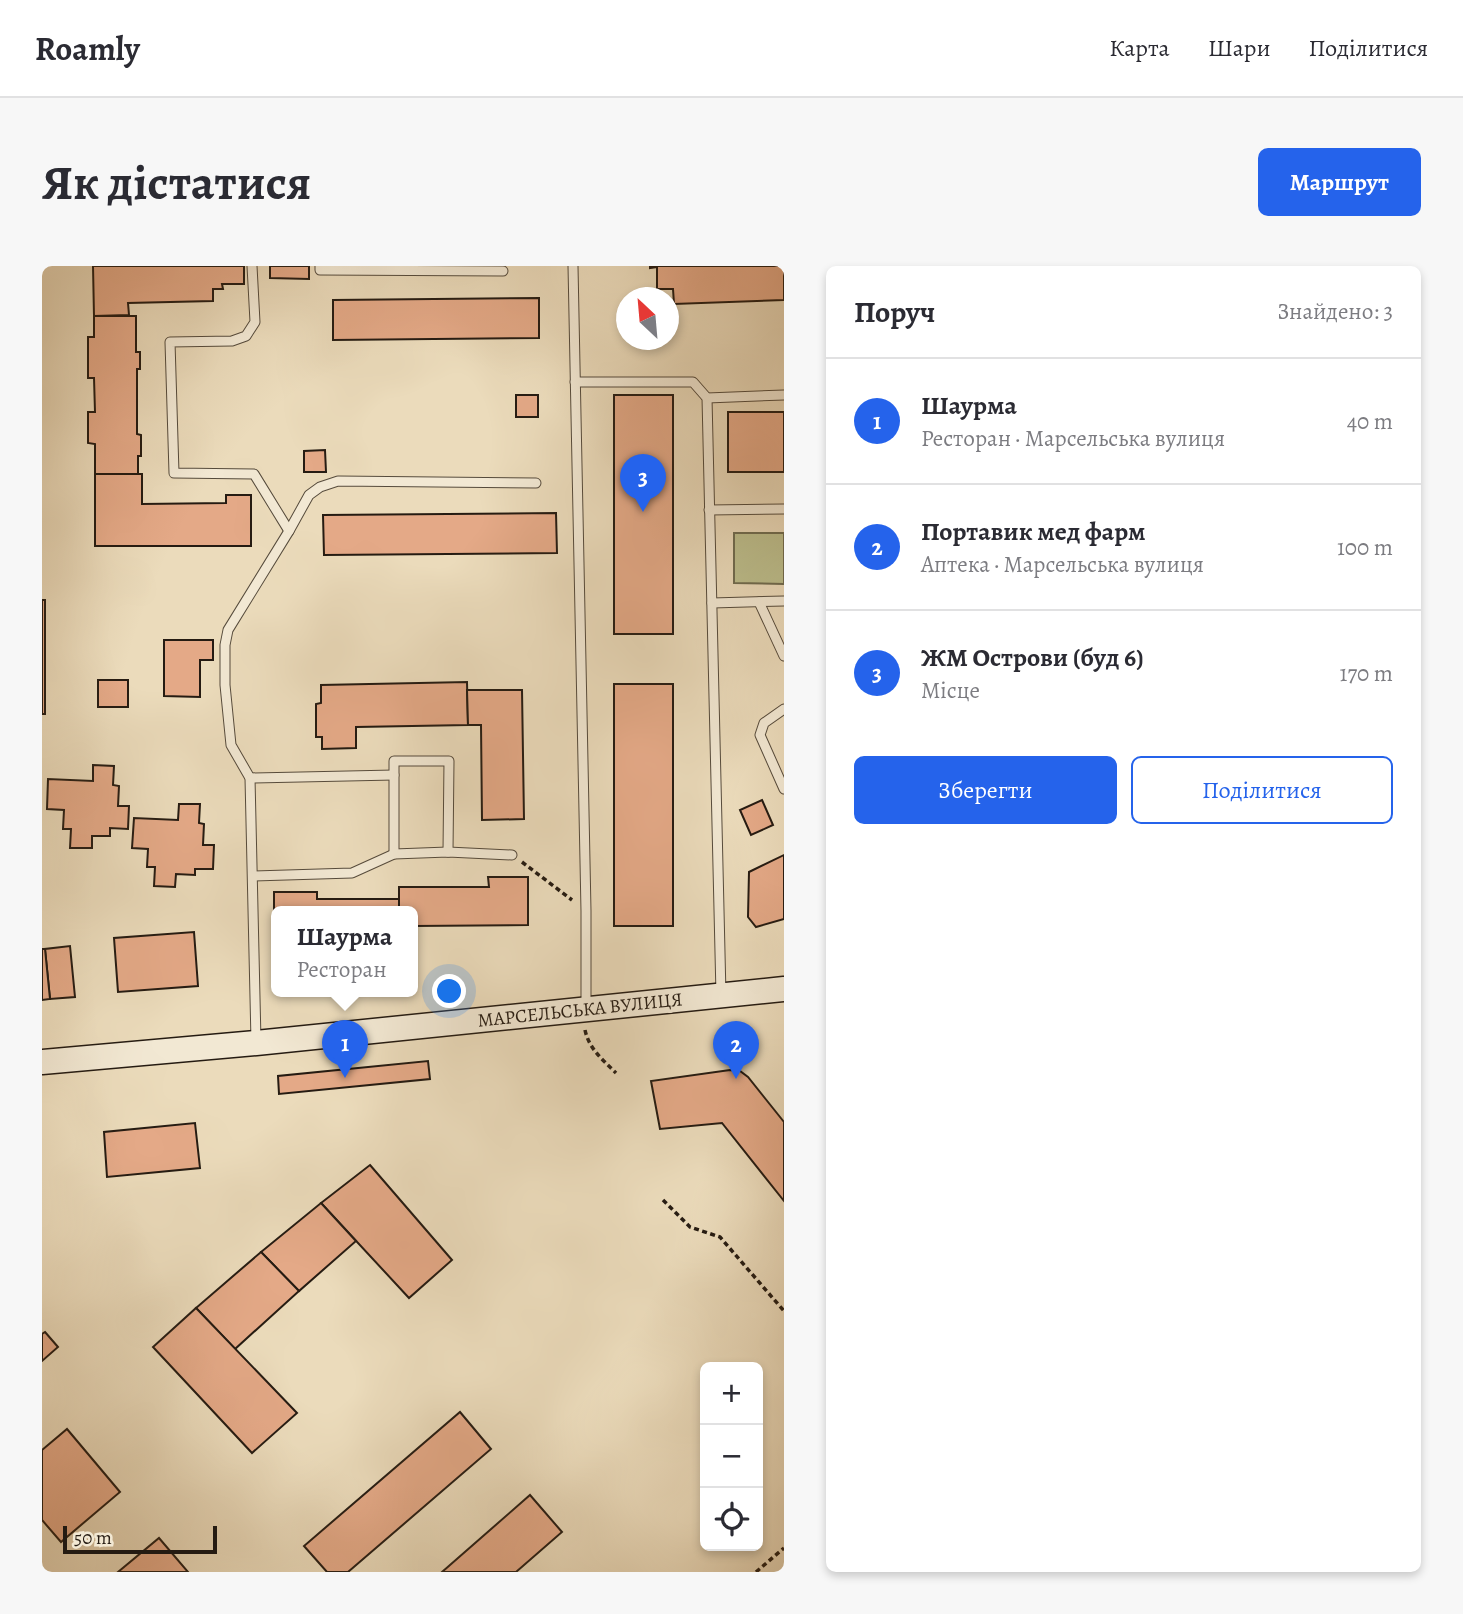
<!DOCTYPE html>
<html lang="uk">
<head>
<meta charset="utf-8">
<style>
  :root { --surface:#fff; --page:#f7f7f7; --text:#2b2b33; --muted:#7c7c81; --line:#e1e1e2; --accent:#2563eb }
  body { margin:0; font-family:Alegreya,serif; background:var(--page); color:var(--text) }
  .controls { position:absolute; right:21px; bottom:21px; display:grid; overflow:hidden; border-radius:10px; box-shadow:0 4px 10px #0003 }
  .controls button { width:63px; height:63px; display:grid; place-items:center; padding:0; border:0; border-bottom:2px solid var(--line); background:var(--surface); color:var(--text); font:35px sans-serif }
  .compass { position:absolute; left:574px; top:21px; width:63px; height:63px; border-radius:50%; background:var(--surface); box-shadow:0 4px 10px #0003; rotate:334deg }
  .scale { position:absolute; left:21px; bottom:18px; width:154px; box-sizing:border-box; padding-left:7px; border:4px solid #251b12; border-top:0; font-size:19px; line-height:24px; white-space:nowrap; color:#251b12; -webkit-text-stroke:5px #f2e8d3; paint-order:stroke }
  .you { position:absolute; left:408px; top:726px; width:24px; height:24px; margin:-18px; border:5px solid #fff; border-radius:50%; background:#1a73e8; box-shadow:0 0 0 10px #1a73e833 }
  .badge { display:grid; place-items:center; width:46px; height:46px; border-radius:50%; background:var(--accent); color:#fff; font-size:23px; font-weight:700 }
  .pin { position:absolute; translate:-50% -58px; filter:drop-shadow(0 2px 4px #0008) }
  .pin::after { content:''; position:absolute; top:37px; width:24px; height:21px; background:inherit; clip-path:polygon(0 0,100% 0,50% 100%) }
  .popup { position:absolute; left:229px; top:640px; width:147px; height:91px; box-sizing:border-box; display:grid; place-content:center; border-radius:10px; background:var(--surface); filter:drop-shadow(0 2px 5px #0005); font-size:23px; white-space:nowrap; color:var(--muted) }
  .popup b { font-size:26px; color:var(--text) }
  .popup::after { content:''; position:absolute; left:50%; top:100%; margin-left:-14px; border:14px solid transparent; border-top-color:var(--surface) }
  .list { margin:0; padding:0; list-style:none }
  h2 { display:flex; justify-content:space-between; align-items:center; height:91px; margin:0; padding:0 28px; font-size:30px }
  h2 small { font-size:23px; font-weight:400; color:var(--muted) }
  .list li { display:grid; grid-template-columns:46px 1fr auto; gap:21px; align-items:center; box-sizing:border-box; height:126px; padding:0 28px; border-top:2px solid var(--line) }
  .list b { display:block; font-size:26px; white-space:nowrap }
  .list p { margin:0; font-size:23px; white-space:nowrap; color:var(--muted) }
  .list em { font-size:23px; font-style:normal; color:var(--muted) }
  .actions { display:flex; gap:14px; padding:21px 28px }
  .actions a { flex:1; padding:16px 0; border:2px solid var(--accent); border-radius:10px; text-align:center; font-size:24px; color:var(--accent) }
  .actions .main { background:var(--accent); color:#fff }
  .icon { flex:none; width:38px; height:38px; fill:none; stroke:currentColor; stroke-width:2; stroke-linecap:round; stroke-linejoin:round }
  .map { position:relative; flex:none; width:742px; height:1306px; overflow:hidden; border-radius:10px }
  header { display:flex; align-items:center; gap:42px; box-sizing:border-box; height:98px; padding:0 35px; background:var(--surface); border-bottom:2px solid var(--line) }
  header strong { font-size:33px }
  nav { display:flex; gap:38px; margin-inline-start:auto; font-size:24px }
  .intro { display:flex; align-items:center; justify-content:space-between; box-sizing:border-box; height:168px; padding:0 42px }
  h1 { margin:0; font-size:49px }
  .button { padding:18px 32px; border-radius:10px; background:var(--accent); color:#fff; font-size:24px; font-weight:700 }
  main { display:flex; gap:42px; padding:0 42px }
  aside { flex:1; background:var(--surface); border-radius:10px; box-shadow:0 4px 10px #0003 }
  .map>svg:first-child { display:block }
</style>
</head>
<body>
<header>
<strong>Roamly</strong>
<nav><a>Карта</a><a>Шари</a><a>Поділитися</a></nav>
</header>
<div class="intro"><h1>Як дістатися</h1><a class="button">Маршрут</a></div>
<main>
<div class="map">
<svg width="742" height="1306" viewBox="0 0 742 1306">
  <rect width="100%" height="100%" fill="#ebdbbb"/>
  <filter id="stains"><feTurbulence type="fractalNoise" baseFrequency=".00286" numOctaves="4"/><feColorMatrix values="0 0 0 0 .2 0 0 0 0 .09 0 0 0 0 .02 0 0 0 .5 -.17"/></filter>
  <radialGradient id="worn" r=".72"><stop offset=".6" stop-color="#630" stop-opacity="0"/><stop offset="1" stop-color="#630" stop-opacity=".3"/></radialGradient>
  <path fill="#bcbe8d" stroke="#706c50" stroke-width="2" d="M692,267H742V318L692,317Z"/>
  <g fill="#e4a987" stroke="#251b12" stroke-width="2">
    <path d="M51,0H202V18H180L181,23H171V35L86,37L87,49L52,50Z"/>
    <path d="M228,0H267V13L228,12Z"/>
    <path d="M608,0H742V34L632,38L631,23H615V1L608,2Z"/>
    <path d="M497,32V72L291,74V34Z"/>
    <path d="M52,50H94V86H98V103H95V168L99,169V190H96V208H53V178L46,177V146H53L52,112H46V71H52Z"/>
    <rect x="474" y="129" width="22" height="22"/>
    <rect x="572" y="129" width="59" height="239"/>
    <rect x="686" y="146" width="56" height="60"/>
    <path d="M283,184L284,206H262V185Z"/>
    <path d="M53,208H100V238L184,237V229H209V280H53Z"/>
    <path d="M514,247L515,287L282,289L281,249Z"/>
    <rect x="0" y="334" width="3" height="114"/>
    <path d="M122,374H171V394H158V431L122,430Z"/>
    <rect x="56" y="414" width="30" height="27"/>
    <path d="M425,416L426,459L314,461V482L280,483V471H274V438L279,437V419Z"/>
    <rect x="572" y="418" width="59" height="242"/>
    <path d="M425,424H480L482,553L440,554L439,459H426Z"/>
    <path d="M51,499L72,500L71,519L77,520L76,540H87L86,563L68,562V570H50V582H28L29,563H21L22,544L5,543L6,513L51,515Z"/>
    <path d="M720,534L731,559L709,569L698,544Z"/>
    <path d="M137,538H158L157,557L162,558L161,579H172L171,603H153V609L134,608L133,621L112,620L113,601H105L106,583L90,582L92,552L136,554Z"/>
    <path d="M742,589V653L714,661L706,651L707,606Z"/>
    <path d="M446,611H486V659L371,660V646H357V621H447Z"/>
    <path d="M232,626H275V633H357V646H235V678H232Z"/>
    <path d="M152,666L156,720L76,726L72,672Z"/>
    <path d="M28,680L33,731L8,733L3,683Z"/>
    <path d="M0,683H3L8,733L0,734Z"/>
    <path d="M386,795L388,813L237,828L236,810Z"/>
    <path d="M688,804L698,805L706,811L742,856V935L680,857L618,863L609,815Z"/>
    <path d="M153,857L158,902L65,911L62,866Z"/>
    <path d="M328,899L410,994L367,1032L279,937Z"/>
    <path d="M279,937L314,975L257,1025L219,986Z"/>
    <path d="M219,986L257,1025L193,1083L154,1042Z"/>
    <path d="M154,1042L255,1147L210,1187L111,1081Z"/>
    <path d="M3,1066L16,1081L0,1095V1068Z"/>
    <path d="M418,1146L449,1183L306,1306H285L262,1280Z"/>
    <path d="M25,1163L78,1226L19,1276L0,1254V1184Z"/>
    <path d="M488,1229L520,1266L474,1306H400Z"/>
    <path d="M117,1272L146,1306H76Z"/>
  </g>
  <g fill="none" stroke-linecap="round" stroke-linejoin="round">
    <g stroke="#564b3c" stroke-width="11">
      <g id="lane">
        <path d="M210,0L213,56L204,70L190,75L128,76L132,207L212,208L247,265"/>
        <path d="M278,0V4L461,5"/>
        <path d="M531,0L544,645V740"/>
        <path d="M533,116H651L665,132L679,729"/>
        <path d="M665,132L742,129"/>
        <path d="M667,244L742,243"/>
        <path d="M717,336L742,390"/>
        <path d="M670,337L742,335"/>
        <path d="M742,443L722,457L718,469L742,523"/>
        <path d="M208,512L352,509"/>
        <path d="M352,588V495H407L406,586"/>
        <path d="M211,610L310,607L352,588L406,586L470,589"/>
        <path d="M214,775L208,512L189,479L183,419V379L186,364L247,265L267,229L278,221L296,215L494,217"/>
      </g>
    </g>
    <g stroke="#251b12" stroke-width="27">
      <path id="secondary" d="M0,796L214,777L742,723"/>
    </g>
    <g stroke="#251b12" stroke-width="3.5" stroke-dasharray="5 3.5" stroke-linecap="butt">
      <path d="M480,596L530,634"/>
      <path d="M543,764C547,783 561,794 574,807"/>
      <path d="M621,934L648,961L678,971L742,1045"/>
      <path d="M714,1306L742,1282"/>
    </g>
    <use href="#lane" stroke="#f2e8d3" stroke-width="9"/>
    <use href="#secondary" stroke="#f2e8d3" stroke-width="24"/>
  </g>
  <g text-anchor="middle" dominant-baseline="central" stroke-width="7" stroke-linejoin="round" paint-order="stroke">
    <g font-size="19" fill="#251b12" stroke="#f2e8d3">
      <text transform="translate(538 744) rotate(-6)">МАРСЕЛЬСЬКА ВУЛИЦЯ</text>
    </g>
  </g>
  <rect width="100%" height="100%" filter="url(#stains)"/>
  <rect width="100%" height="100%" fill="url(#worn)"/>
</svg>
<div class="controls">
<button>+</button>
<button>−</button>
<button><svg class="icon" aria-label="locate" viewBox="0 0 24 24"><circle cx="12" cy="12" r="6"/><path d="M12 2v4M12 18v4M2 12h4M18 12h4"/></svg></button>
</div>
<svg class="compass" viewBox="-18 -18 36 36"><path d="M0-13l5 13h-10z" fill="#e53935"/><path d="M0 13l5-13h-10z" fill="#7c7c81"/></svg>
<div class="scale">50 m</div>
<div class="you"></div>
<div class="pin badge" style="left:303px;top:812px">1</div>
<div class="popup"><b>Шаурма</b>Ресторан</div>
<div class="pin badge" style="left:694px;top:813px">2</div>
<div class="pin badge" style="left:601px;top:246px">3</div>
</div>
<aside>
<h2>Поруч<small>Знайдено: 3</small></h2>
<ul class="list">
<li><span class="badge">1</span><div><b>Шаурма</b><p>Ресторан · Марсельська вулиця</p></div><em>40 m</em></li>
<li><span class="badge">2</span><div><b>Портавик мед фарм</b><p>Аптека · Марсельська вулиця</p></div><em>100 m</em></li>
<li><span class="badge">3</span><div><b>ЖМ Острови (буд 6)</b><p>Місце</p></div><em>170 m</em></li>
</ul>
<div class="actions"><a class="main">Зберегти</a><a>Поділитися</a></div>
</aside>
</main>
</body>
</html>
